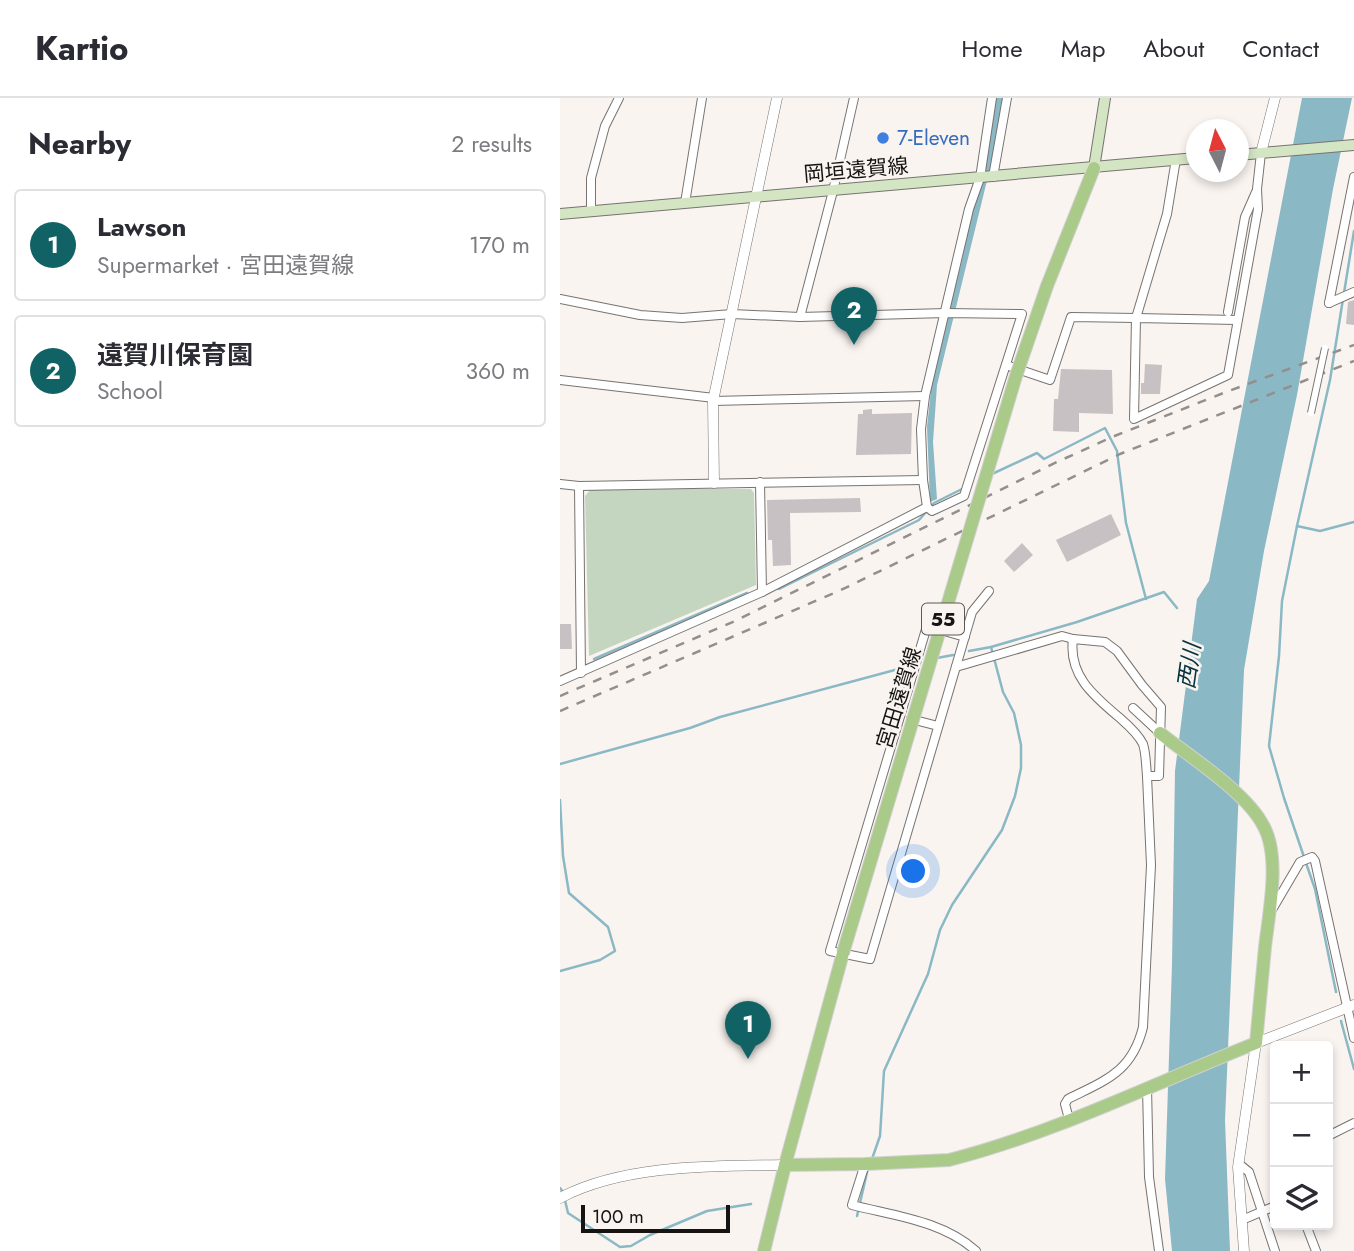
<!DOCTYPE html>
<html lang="en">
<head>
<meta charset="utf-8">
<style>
  :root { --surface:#fff; --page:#f7f7f7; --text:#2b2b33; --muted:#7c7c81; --line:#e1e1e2; --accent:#116264 }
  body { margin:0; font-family:Jost,"Noto Sans JP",sans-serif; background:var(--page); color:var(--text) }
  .controls { position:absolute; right:21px; bottom:21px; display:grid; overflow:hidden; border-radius:7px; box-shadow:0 4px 10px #0003 }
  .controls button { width:63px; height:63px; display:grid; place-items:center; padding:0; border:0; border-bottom:2px solid var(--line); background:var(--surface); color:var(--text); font:35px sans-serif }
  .compass { position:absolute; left:626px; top:21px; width:63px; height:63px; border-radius:50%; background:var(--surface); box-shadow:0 4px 10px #0003; rotate:354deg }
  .scale { position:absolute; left:21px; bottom:18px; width:149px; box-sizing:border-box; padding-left:7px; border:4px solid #161513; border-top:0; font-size:19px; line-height:24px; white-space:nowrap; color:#161513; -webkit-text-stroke:5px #f9f4f0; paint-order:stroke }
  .you { position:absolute; left:354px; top:774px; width:24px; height:24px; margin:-18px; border:5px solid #fff; border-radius:50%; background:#1a73e8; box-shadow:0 0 0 10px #1a73e833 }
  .badge { display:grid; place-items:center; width:46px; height:46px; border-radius:50%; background:var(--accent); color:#fff; font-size:23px; font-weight:700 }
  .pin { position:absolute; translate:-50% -58px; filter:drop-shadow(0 2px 4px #0008) }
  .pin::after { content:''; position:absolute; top:37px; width:24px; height:21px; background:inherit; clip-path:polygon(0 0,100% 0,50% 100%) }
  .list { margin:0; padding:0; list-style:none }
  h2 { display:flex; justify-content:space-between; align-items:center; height:91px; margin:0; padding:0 28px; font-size:30px }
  h2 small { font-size:23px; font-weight:400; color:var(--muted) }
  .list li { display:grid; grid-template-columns:46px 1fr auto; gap:21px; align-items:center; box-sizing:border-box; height:112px; margin:0 14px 14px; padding:0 14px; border:2px solid var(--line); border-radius:7px }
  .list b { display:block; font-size:26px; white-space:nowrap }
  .list p { margin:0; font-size:23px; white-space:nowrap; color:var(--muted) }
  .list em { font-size:23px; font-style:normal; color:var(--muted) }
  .icon { flex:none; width:38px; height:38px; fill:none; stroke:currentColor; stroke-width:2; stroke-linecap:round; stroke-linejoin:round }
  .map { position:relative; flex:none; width:794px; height:1153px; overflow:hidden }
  header { display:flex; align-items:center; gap:42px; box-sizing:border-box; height:98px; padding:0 35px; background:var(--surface); border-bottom:2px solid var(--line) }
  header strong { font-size:33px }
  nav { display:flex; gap:38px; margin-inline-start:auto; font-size:24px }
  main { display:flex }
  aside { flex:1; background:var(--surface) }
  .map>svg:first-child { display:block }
</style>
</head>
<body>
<header>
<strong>Kartio</strong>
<nav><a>Home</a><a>Map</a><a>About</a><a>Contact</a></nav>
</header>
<main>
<aside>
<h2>Nearby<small>2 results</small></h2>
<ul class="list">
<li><span class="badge">1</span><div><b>Lawson</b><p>Supermarket · 宮田遠賀線</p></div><em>170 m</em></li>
<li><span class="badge">2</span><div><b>遠賀川保育園</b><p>School</p></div><em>360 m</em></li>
</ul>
</aside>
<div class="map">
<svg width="794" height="1153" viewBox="0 0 794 1153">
  <rect width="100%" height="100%" fill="#f9f4f0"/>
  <path fill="#c4d6bf" d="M31,391H191L194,395L196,487L29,558L25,398Z"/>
  <g fill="#8ab8c4">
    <path d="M436,0H443L433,58L377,287L373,344L377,401L370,404L367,329L373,274L401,166Z"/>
    <path d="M742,0H792L773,91L737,297L704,453L684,572L665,1022L670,1153H612L605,1081L612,867L615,673L637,501L649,483Z"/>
  </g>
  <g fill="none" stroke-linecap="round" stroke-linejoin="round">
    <g stroke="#8ab8c4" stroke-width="2.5">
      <path d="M784,195L794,133"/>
      <path d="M432,376L477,355L484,361L545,330L557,353L566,425L586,501"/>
      <path d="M737,428L770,282L783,201"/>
      <path d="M219,491L359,422L374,405L404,390"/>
      <path d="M409,553L431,549L517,524L604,494L617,510"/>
      <path d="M377,560L393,557"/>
      <path d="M34,561L187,495"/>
      <path d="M0,666L130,630L160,619L346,569"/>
      <path d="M0,702L3,758L9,795L48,829L55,853L40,862L0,873"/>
      <path d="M744,759L724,700L709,648L719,558L722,503L737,428L760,433L794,424"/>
      <path d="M746,765L755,791L776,894"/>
      <path d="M781,923L794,971"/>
      <path d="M312,1061L320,1038L324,973L368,876L380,832L392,807L442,732L455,698L461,670V647L454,615L443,594L431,549"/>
      <path d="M0,1090L3,1094L8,1115L60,1149L71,1148L90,1137L147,1113L191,1106"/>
      <path d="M297,1118L308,1070"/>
    </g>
  </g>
  <g fill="#c7c1c4">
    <path d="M794,202V227L786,226L788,204Z"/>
    <path d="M585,266L602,267L600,296H581V285H584Z"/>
    <path d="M501,271L552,272L553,316L519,315V334L493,333L494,301H498Z"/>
    <path d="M312,311V316L352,315L351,356L296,357L298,316H303V312Z"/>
    <path d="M300,400L301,414L230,415L231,467L213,468L212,442H208L207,402Z"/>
    <path d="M551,416L561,437L507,464L496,442Z"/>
    <path d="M462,445L473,457L454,474L444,463Z"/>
    <path d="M0,526H11L12,551H0Z"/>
  </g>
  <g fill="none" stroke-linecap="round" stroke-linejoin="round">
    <g stroke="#777370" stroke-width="10">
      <g id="minor">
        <path d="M433,79L447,0"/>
        <path d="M125,105L142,0"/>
        <path d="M31,113V80L45,28L59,0"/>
        <path d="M0,201L80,217L122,220L172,216L240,219L386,215L462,216L404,398L372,413L367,409"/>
        <path d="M769,205L794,79"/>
        <path d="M769,205L794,194"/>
        <path d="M668,214L685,119L696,94"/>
        <path d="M240,219L273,93L294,0"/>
        <path d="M677,222L576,220L574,321L668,277L698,111L697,91L701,55"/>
        <path d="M446,267L490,282L511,219L576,220L607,116L616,61"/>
        <path d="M0,282L154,300"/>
        <path d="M153,303L365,298"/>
        <path d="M200,384L202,494"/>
        <path d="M0,386L19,388L363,382"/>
        <path d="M19,388L21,575"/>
        <path d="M405,539L367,528L270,853L310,861L412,514L429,493"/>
        <path d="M513,541L545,544L557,553L582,587L601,609L599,678H587C586,668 586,655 583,646C578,636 569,628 561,621C535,599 508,578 513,541Z"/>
        <path d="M396,569L502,538L513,541"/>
        <path d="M0,583L202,494L367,409L363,382L361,331L365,298L409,111L420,80L432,0"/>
        <path d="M573,610L600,635"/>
        <path d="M351,621L378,628"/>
        <path d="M713,810L740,764L752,759L755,763L794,940"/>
        <path d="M587,989L589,1079L599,1153"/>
        <path d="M509,1021L505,1006L508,1001C546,982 572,974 583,929L591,767L587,678"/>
        <path d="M768,1038L794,1025"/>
        <path d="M305,1066L292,1107C335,1118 383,1123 416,1153"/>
        <path d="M679,1066L689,1074L715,1153"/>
        <path d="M682,1122L715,1108"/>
        <path d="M746,1127L756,1153"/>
      </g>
    </g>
    <g stroke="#777370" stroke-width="11">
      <g id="tertiary">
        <path d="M701,55L715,0"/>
        <path d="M154,385L153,303L217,0"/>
        <path d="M0,1100C64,1066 154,1068 225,1067"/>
        <path d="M684,1153L678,1069L696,945L794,907"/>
      </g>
    </g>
    <g stroke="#777370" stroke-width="12">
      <g id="secondary">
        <path d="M678,57L794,47"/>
        <path d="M534,70L545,0"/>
        <path d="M0,116L636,60"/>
      </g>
    </g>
    <g stroke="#d0d0d0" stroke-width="14">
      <g id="primary">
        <path d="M487,188L534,70"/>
        <path d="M225,1067L283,855"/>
        <path d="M204,1153L225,1067L305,1066L389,1062C495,1035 595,985 696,945C699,913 702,881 705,849C709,814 721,758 703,727C686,694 630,659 600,635"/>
      </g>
    </g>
    <use href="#minor" stroke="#fff" stroke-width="8"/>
    <use href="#tertiary" stroke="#fff" stroke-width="10"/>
    <use href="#secondary" stroke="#d4e5c4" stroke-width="10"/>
    <use href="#primary" stroke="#aaca89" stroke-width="12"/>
    <g stroke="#928f8c" stroke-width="2.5" stroke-dasharray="9 9" stroke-linecap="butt">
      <path d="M0,598L175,523L497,364L552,339L666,294L794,247"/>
      <path d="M0,613L281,492L560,356L794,263"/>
    </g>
    <g stroke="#777370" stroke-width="8" stroke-linecap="butt">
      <path id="pedestrian-bridge" d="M751,315L765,250"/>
    </g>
    <g stroke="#d0d0d0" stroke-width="14" stroke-linecap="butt">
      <path id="primary-bridge" d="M283,855L456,278L487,188"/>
    </g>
    <use href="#pedestrian-bridge" stroke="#fff" stroke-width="6"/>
    <use href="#primary-bridge" stroke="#aaca89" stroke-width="12"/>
  </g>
  <circle fill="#3f7fe0" stroke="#f9f4f0" stroke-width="2.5" cx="323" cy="40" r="7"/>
  <g text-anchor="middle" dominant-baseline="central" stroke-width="5" stroke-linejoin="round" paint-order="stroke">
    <rect fill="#f9f4f0" stroke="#5a5855" stroke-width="2" x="362" y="505.5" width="42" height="31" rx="5"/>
    <g font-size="19" font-weight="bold" fill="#161513">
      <text x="383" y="521">55</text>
    </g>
    <g font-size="21" fill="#366cbe" stroke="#f9f4f0" text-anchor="start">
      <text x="337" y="40">7-Eleven</text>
    </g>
    <g font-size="21" fill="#161513" stroke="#f9f4f0">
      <text transform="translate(296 72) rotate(-5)">岡垣遠賀線</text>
      <text transform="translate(339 600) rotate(-73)">宮田遠賀線</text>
    </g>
    <g font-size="23" font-style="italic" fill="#06333d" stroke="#f9f4f0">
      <text transform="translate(629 568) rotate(-82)">西川</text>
    </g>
  </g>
</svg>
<div class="controls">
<button>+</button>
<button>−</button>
<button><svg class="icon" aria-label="layers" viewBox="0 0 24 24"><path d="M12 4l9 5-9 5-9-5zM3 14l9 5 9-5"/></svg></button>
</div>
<svg class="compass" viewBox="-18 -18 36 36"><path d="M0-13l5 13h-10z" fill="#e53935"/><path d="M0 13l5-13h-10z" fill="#7c7c81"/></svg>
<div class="scale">100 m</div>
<div class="you"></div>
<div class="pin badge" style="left:188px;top:961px">1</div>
<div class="pin badge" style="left:294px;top:247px">2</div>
</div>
</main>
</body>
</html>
